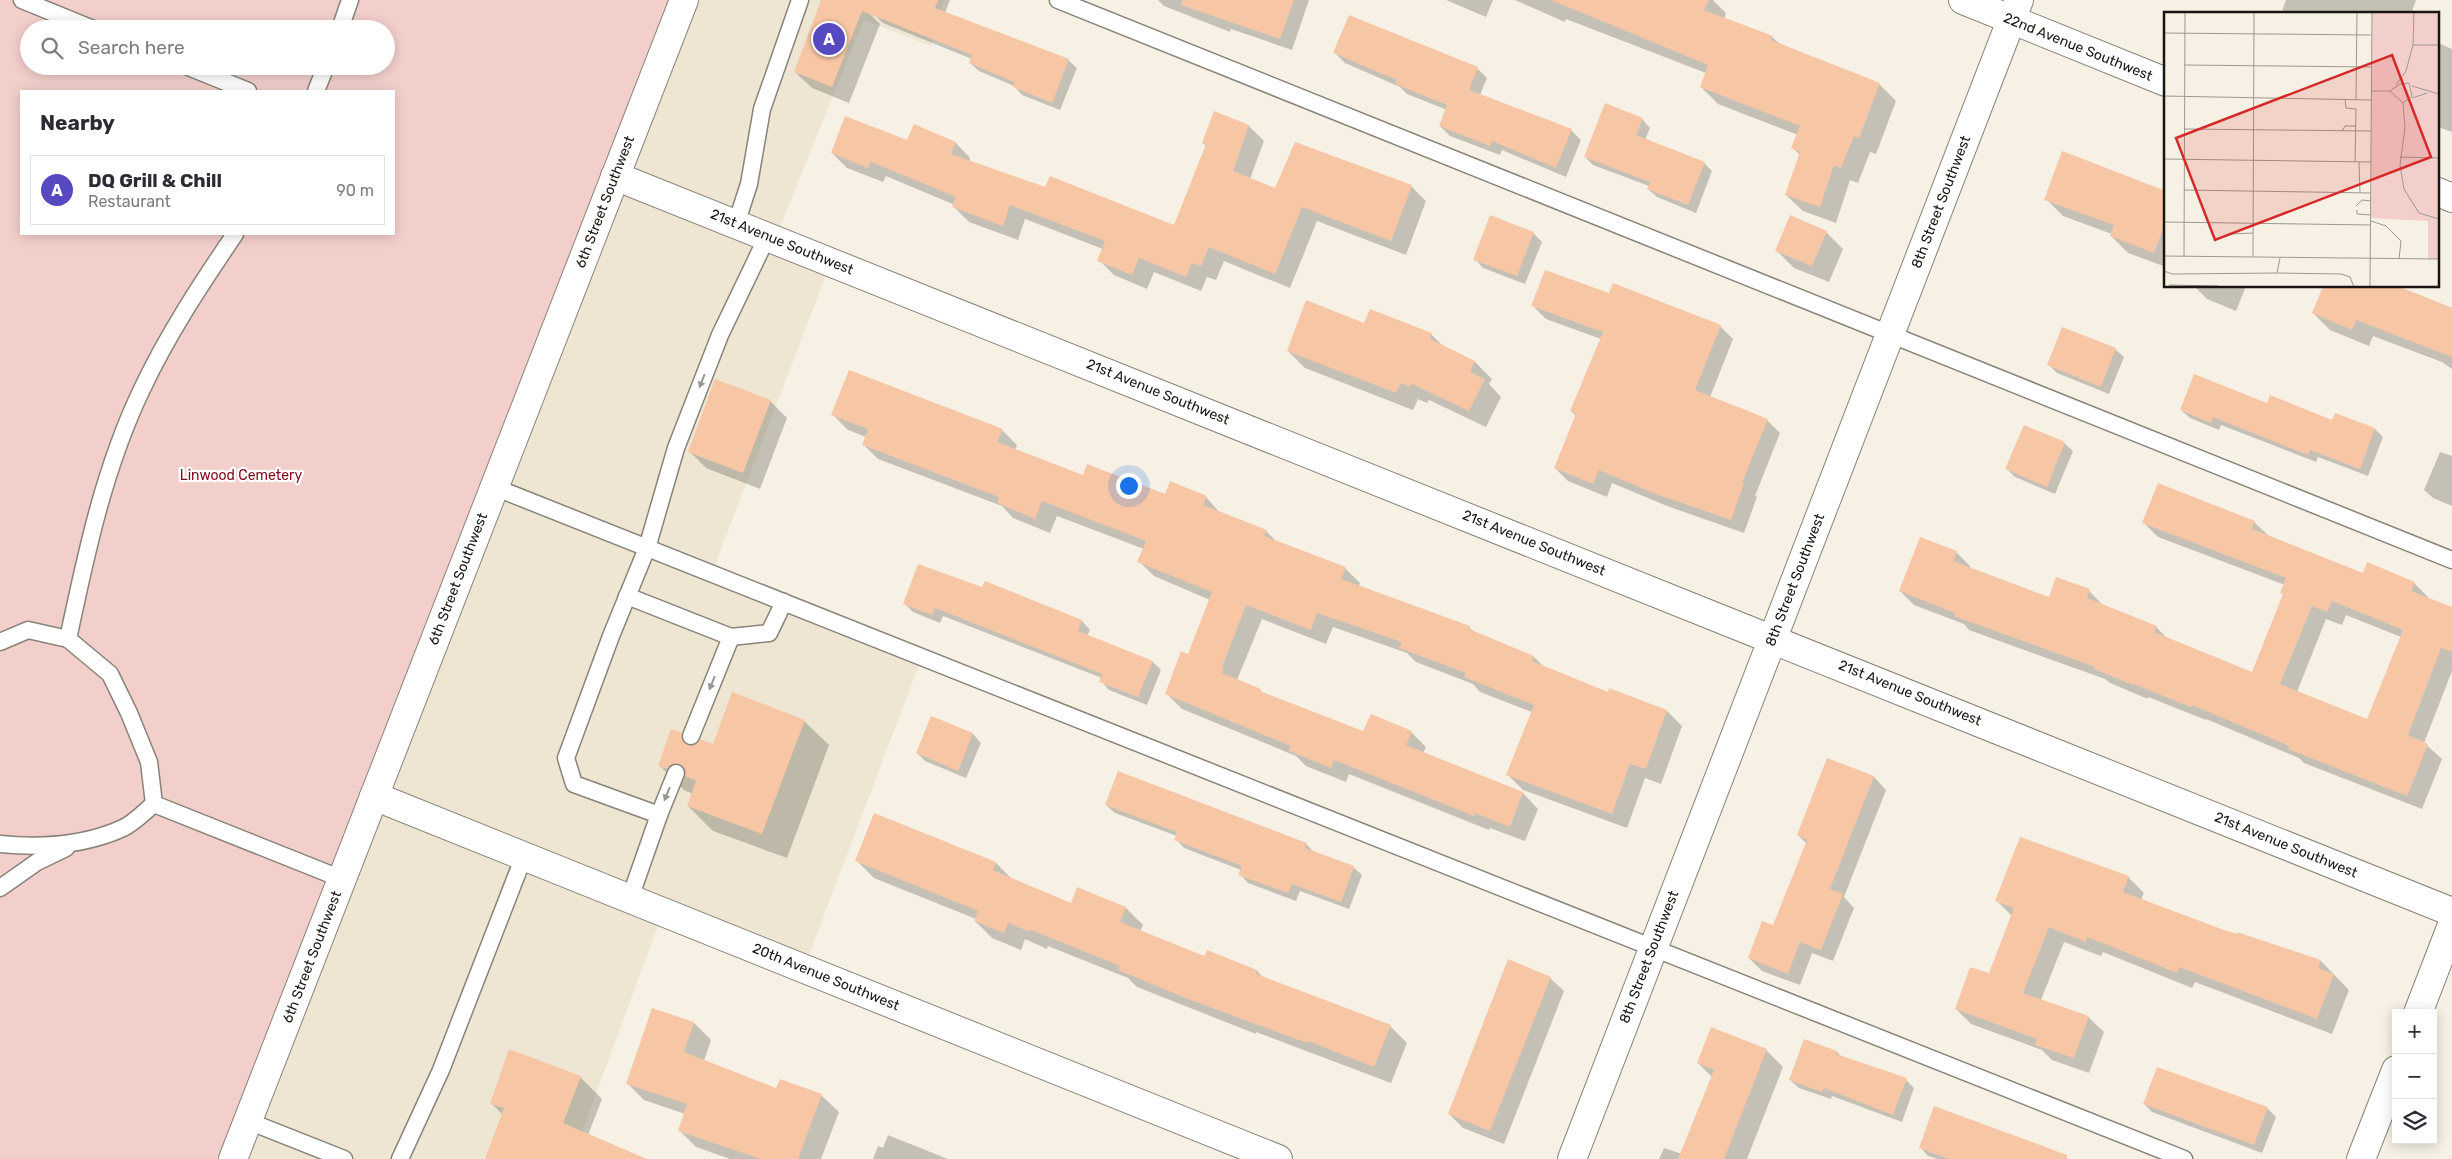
<!DOCTYPE html>
<html lang="en">
<head>
<meta charset="utf-8">
<style>
  :root { --surface:#fff; --page:#f7f7f7; --text:#2b2b33; --muted:#7c7c81; --line:#e1e1e2; --accent:#5649c1 }
  body { margin:0; font-family:Rubik,sans-serif; background:var(--page); color:var(--text) }
  .controls { position:absolute; right:15px; bottom:15px; display:grid; overflow:hidden; border-radius:0px; box-shadow:0 2px 12px #0003 }
  .controls button { width:45px; height:45px; display:grid; place-items:center; padding:0; border:0; border-bottom:1px solid var(--line); background:var(--surface); color:var(--text); font:25px sans-serif }
  .you { position:absolute; left:1128px; top:485px; width:18px; height:18px; margin:-12px; border:4px solid #fff; border-radius:50%; background:#1a73e8; box-shadow:0 0 0 8px #1a73e833 }
  .badge { display:grid; place-items:center; width:32px; height:32px; border-radius:50%; background:var(--accent); color:#fff; font-size:16px; font-weight:700 }
  .pin { position:absolute; translate:-50% -50%; border:2px solid #fff; box-shadow:0 1px 5px #0006 }
  .list { margin:0; padding:0; list-style:none }
  h2 { display:flex; justify-content:space-between; align-items:center; height:65px; margin:0; padding:0 20px; font-size:21px }
  h2 small { font-size:16px; font-weight:400; color:var(--muted) }
  .list li { display:grid; grid-template-columns:32px 1fr auto; gap:15px; align-items:center; box-sizing:border-box; height:70px; margin:0 10px 10px; padding:0 10px; border:1px solid var(--line); border-radius:0px }
  .list b { display:block; font-size:19px; white-space:nowrap }
  .list p { margin:0; font-size:16px; white-space:nowrap; color:var(--muted) }
  .list em { font-size:16px; font-style:normal; color:var(--muted) }
  .icon { flex:none; width:28px; height:28px; fill:none; stroke:currentColor; stroke-width:2; stroke-linecap:round; stroke-linejoin:round }
  .map { position:relative; flex:none; width:2452px; height:1159px; overflow:hidden }
  .search { position:absolute; background:var(--surface); box-shadow:0 2px 12px #0003; left:20px; top:20px; width:375px; height:55px; display:flex; align-items:center; gap:12px; box-sizing:border-box; padding:0 18px; border-radius:28px; color:var(--muted); font-size:19px }
  .panel { position:absolute; background:var(--surface); box-shadow:0 2px 12px #0003; left:20px; top:90px; width:375px; height:145px; border-radius:0px }
  .map>svg:first-child { display:block }
</style>
</head>
<body>
<div class="map">
<svg width="2452" height="1159" viewBox="0 0 2452 1159">
  <rect width="100%" height="100%" fill="#f6f1e4"/>
  <path fill="#eee6d2" d="M684,0H944L931,46L864,20L775,239L831,262L712,573L922,657L804,968L663,912L572,1159H233Z"/>
  <path fill="#f3cfcc" fill-rule="evenodd" d="M0,0H684L233,1159H0ZM29,29H386V66H29ZM21,91H394V234H21Z"/>
  <g fill="#0003" fill-rule="evenodd">
    <path d="M823,0H844L863,7L880,24L849,103L812,88L795,72Z"/>
    <path d="M880,0H950L945,13L1068,60L1077,68L1060,110L1022,95L1014,86L979,71L970,63L972,59L883,23L875,15Z"/>
    <path d="M1158,0H1309L1292,50L1231,29L1230,32L1164,6Z"/>
    <path d="M1446,0H1493L1486,17Z"/>
    <path d="M1515,0H1713L1726,13L1724,19L1772,37L1781,45L1879,84L1896,101L1876,154L1870,152L1858,183L1850,180L1836,223L1803,211L1786,195L1800,155L1793,148L1798,135L1718,104L1701,87L1706,73L1566,19L1565,22Z"/>
    <path d="M2286,0H2416L2411,14H2281Z"/>
    <path d="M2438,43L2452,49V132L2438,127Z"/>
    <path d="M1335,53L1477,68L1487,78L1480,95L1571,130L1581,140L1566,177L1502,150L1500,155L1450,136L1440,126L1447,110L1407,94L1400,87L1345,63Z"/>
    <path d="M1215,112L1249,126L1264,141L1250,179L1276,190L1411,186L1426,201L1406,255L1317,221L1290,288L1224,261L1216,280L1207,277L1201,291L1154,272L1147,289L1114,275L1099,260L1103,249L1025,219L1018,240L969,222L954,207L955,205L886,176L883,182L847,168L832,153L908,141L956,143L970,158L969,161L1046,189L1174,227L1206,146L1203,143Z"/>
    <path d="M1642,119L1650,128L1645,140L1704,163L1712,171L1696,213L1657,197L1648,189L1649,186L1593,165L1585,157Z"/>
    <path d="M2166,192V267L2128,253L2111,236L2112,234L2063,216L2046,199Z"/>
    <path d="M1826,232L1843,249L1829,282L1794,268L1777,251Z"/>
    <path d="M1533,233L1542,242L1525,284L1483,268L1475,259Z"/>
    <path d="M2194,286H2246L2236,311L2207,299Z"/>
    <path d="M2397,286L2452,308V369L2442,362L2373,336L2369,346L2330,330L2313,313Z"/>
    <path d="M1610,295L1720,326L1733,339L1710,397L1767,420L1780,433L1755,496L1757,497L1744,533L1667,506L1612,483L1607,497L1568,481L1555,468L1576,416L1571,411L1601,339L1546,319L1533,306Z"/>
    <path d="M1365,324L1431,334L1444,347L1475,362L1492,379L1489,384L1501,397L1486,427L1429,400L1427,403L1418,399L1413,410L1305,368L1288,351Z"/>
    <path d="M2115,349L2124,357L2109,394L2057,373L2049,365Z"/>
    <path d="M770,401L787,418L760,489L706,468L689,451Z"/>
    <path d="M2268,405L2333,422L2375,429L2383,437L2368,476L2318,457L2316,462L2221,425L2219,430L2190,418L2181,410Z"/>
    <path d="M833,415L1002,430L1017,445L1015,451L1083,477L1166,496L1206,497L1221,514L1266,531L1277,542L1345,568L1360,583L1359,586L1469,627L1476,634L1534,657L1545,668L1608,693L1610,690L1667,711L1682,726L1661,784L1645,778L1627,828L1523,790L1508,775L1532,712L1480,692L1473,684L1416,662L1407,653L1333,627L1326,644L1262,619L1237,680L1260,690L1265,695L1364,732H1411L1426,747L1423,753L1523,793L1538,809L1525,841L1490,828L1489,830L1349,774L1346,782L1306,766L1296,756L1182,709L1166,693L1189,656L1210,600L1154,576L1139,561L1144,549L1057,516L1050,533L1013,518L1002,506L878,459L863,444L866,437L848,430Z"/>
    <path d="M2064,443L2073,451L2055,494L2015,477L2007,469Z"/>
    <path d="M2440,452L2452,456V506L2433,498L2424,490Z"/>
    <path d="M2143,522H2254L2269,536L2364,575L2414,583L2428,597V599L2452,608V671L2424,743L2442,759L2422,809L2304,763L2299,758L2206,719V720L2148,697V699L2110,683L2105,679L1969,630L1964,624L1914,605L1900,591L1956,552L1970,566V568L2049,599L2089,591L2103,605L2156,627L2168,639L2253,674L2284,595L2282,593L2285,585L2158,537ZM2346,615L2401,637L2367,721L2297,692L2326,619L2342,625Z"/>
    <path d="M905,604L1082,621L1090,630L1087,636L1153,662L1161,670L1147,705L1109,690L1101,681L1102,678L943,616L940,623L913,612Z"/>
    <path d="M932,717L973,734L981,743L966,778L925,761L917,753Z"/>
    <path d="M804,721L829,745L787,858L713,831L688,806L693,794L684,790L659,765L681,734L693,746L713,745Z"/>
    <path d="M1828,760L1874,777L1886,790L1844,897L1854,908L1833,961L1812,953L1800,985L1762,971L1749,958L1774,927L1807,844L1798,835Z"/>
    <path d="M1106,805L1306,844L1315,853L1353,867L1362,875L1349,909L1300,891L1296,901L1248,883L1240,874L1241,870L1184,848L1176,839L1177,836L1115,813Z"/>
    <path d="M857,861L996,863L1013,880L1072,905L1126,908L1143,925L1140,931L1205,957L1257,971L1264,978L1390,1026L1407,1043L1391,1083L1256,1032V1034L1137,987L1128,978L1048,946L1047,949L1025,939L1021,950L992,938L975,921L976,919L874,878Z"/>
    <path d="M2128,877L2144,893L2141,900L2237,935L2238,933L2321,961L2349,990L2332,1034L2195,982L2192,988L2103,952L2101,956L2064,942L2041,1000L2088,1017L2104,1032L2089,1073L2052,1060L2042,1050L1971,1024L1956,1009L1989,975L2012,916L1997,901Z"/>
    <path d="M1550,978L1564,991L1504,1144L1463,1128L1449,1114Z"/>
    <path d="M652,1010L694,1023L711,1040L704,1061L777,1089L780,1080L822,1096L839,1112L821,1159H730L696,1147L679,1130L685,1114L644,1100L627,1083Z"/>
    <path d="M1805,1041L1837,1052L1841,1056L1906,1080L1914,1088L1902,1122L1832,1096L1831,1099L1799,1088L1790,1080Z"/>
    <path d="M1766,1050L1783,1067L1747,1159H1659L1664,1148L1682,1154L1712,1077L1698,1063Z"/>
    <path d="M580,1077L602,1099L588,1135L634,1159H487L503,1115L491,1103Z"/>
    <path d="M2144,1104L2267,1108L2276,1117L2262,1153L2152,1112Z"/>
    <path d="M888,1135L948,1159H873L878,1146L883,1148Z"/>
    <path d="M1920,1147L2020,1159H1938L1928,1156Z"/>
  </g>
  <g fill="#f7c6a5" fill-rule="evenodd">
    <path d="M821,0H938L935,8L1069,59L1052,103L1013,87L1014,82L969,63L972,55L862,11L832,87L794,72Z"/>
    <path d="M1182,0H1294L1280,39L1181,5Z"/>
    <path d="M1551,0H1709L1704,10L1773,36L1771,40L1880,83L1859,138L1854,136L1841,168L1834,165L1820,207L1785,195L1800,152L1791,148L1800,126L1700,87L1708,65Z"/>
    <path d="M1349,15L1478,67L1469,90L1572,129L1556,168L1492,141L1490,146L1439,126L1447,105L1395,84L1397,80L1333,53Z"/>
    <path d="M1605,103L1643,118L1636,135L1705,162L1688,205L1647,189L1650,182L1584,157Z"/>
    <path d="M1214,111L1249,125L1233,171L1275,188L1295,142L1412,185L1391,241L1302,207L1275,274L1209,247L1201,266L1192,263L1186,277L1139,258L1132,275L1097,261L1105,241L1010,205L1003,226L952,207L956,197L871,162L868,168L831,153L845,116L907,140L914,124L956,142L951,154L1045,187L1050,176L1174,225L1206,144L1202,143Z"/>
    <path d="M2062,151L2166,191V221L2154,253L2110,236L2114,225L2044,200Z"/>
    <path d="M1490,215L1534,232L1517,276L1473,260Z"/>
    <path d="M1790,215L1827,231L1812,266L1775,251Z"/>
    <path d="M1545,270L1609,293L1613,283L1721,325L1695,390L1768,419L1742,483H1744L1731,520L1653,493L1599,470L1593,484L1554,468L1576,414L1570,411L1603,332L1531,306Z"/>
    <path d="M2323,286H2397L2452,308V357L2356,320L2352,330L2312,313Z"/>
    <path d="M1306,300L1364,323L1370,309L1432,333L1430,339L1475,361L1470,372L1485,379L1469,411L1412,384L1410,387L1401,383L1396,393L1287,351Z"/>
    <path d="M2062,327L2116,348L2101,387L2047,365Z"/>
    <path d="M849,370L1003,429L997,442L1083,475L1087,464L1165,494L1170,481L1207,496L1203,505L1267,530L1264,536L1346,567L1341,579L1470,626L1469,629L1534,656L1532,661L1608,692L1609,688L1667,710L1646,769L1630,764L1612,814L1506,775L1534,705L1464,677L1466,673L1399,648L1402,642L1317,613L1311,630L1246,605L1222,667L1224,668L1222,673L1261,689L1260,691L1363,731L1371,714L1412,731L1406,745L1523,792L1510,827L1475,813L1474,816L1334,760L1331,768L1289,751L1291,746L1165,694L1181,651L1188,654L1212,592L1137,562L1146,541L1042,501L1035,519L997,503L999,497L862,445L868,429L831,415Z"/>
    <path d="M2194,374L2267,403L2270,395L2332,420L2335,413L2375,428L2360,469L2310,450L2308,455L2213,417L2211,423L2180,410Z"/>
    <path d="M715,379L771,400L743,473L688,452Z"/>
    <path d="M2024,425L2065,442L2047,487L2005,469Z"/>
    <path d="M2158,483L2255,521L2252,529L2363,573L2367,562L2415,582L2411,591L2452,607V652L2441,648L2408,735L2428,744L2407,796L2288,749L2289,746L2192,705L2191,707L2134,684L2133,685L2094,669L2095,667L1954,616L1955,613L1899,591L1920,537L1957,551L1953,561L2049,597L2056,577L2090,589L2087,598L2157,626L2154,632L2252,672L2283,594L2280,593L2286,578L2142,523ZM2332,601L2403,630L2367,719L2280,684L2312,606L2327,612Z"/>
    <path d="M918,564L982,587L985,581L1082,620L1078,631L1153,661L1138,697L1099,682L1102,674L935,608L932,615L903,604Z"/>
    <path d="M732,692L805,720L762,834L687,806L696,781L685,776L684,767L679,764L670,765L667,769L658,766L671,729L682,733L683,742L688,745L697,744L700,739L713,744Z"/>
    <path d="M931,716L973,733L958,771L916,753Z"/>
    <path d="M1827,758L1874,776L1830,889L1843,894L1821,950L1800,942L1788,974L1748,958L1762,921L1773,925L1807,840L1797,835Z"/>
    <path d="M1118,771L1307,843L1305,848L1354,866L1341,902L1292,884L1288,893L1238,875L1242,866L1174,840L1177,832L1105,805Z"/>
    <path d="M874,813L996,862L993,870L1071,903L1077,887L1126,907L1120,922L1204,956L1207,950L1257,970L1256,974L1391,1025L1374,1067L1308,1041L1307,1043L1188,999L1118,970L1120,966L1031,930L1030,932L1008,923L1004,933L974,921L978,911L855,861Z"/>
    <path d="M2020,837L2129,876L2123,892L2221,929L2237,934V932L2321,960L2318,968L2334,974L2317,1019L2179,967L2177,973L2087,937L2086,942L2049,927L2023,993L2089,1016L2074,1058L2035,1045L2037,1039L1955,1009L1970,967L1989,973L2014,908L1995,901Z"/>
    <path d="M1508,959L1551,977L1490,1131L1448,1114Z"/>
    <path d="M652,1008L694,1022L684,1052L776,1088L780,1079L822,1094L798,1159H761L678,1131L687,1104L626,1084Z"/>
    <path d="M1711,1027L1767,1049L1724,1159H1678L1714,1070L1697,1063Z"/>
    <path d="M1804,1039L1837,1051L1836,1054L1907,1078L1893,1115L1824,1088L1822,1092L1789,1080Z"/>
    <path d="M509,1049L581,1076L563,1123L647,1159H485L504,1108L490,1104Z"/>
    <path d="M2157,1067L2268,1107L2254,1145L2143,1104Z"/>
    <path d="M1934,1106L2067,1155V1159H1949L1919,1148Z"/>
  </g>
  <g fill="none" stroke-linecap="round" stroke-linejoin="round">
    <g stroke="#888378" stroke-width="19">
      <g id="service">
        <path d="M22,0L93,29"/>
        <path d="M1058,0L2452,560"/>
        <path d="M340,29L350,0"/>
        <path d="M186,66L248,91"/>
        <path d="M316,91L326,66"/>
        <path d="M736,224L749,184L762,109L800,0"/>
        <path d="M235,234C201,284 168,334 142,389C104,468 86,554 68,639L110,674L129,713L149,762L154,804L342,879"/>
        <path d="M494,487L2184,1159"/>
        <path d="M627,596L731,637L769,633L784,602"/>
        <path d="M0,642L28,630L68,639"/>
        <path d="M691,736L731,637"/>
        <path d="M659,815L676,773"/>
        <path d="M0,844C41,848 84,846 123,828C134,823 144,812 154,804"/>
        <path d="M0,888L37,862L66,848"/>
        <path d="M630,898L659,815L574,784L566,758L611,636L647,548L676,448L720,335L767,237"/>
        <path d="M248,1121L344,1159"/>
        <path d="M400,1159L441,1070L524,856"/>
      </g>
    </g>
    <g stroke="#888378" stroke-width="30">
      <g id="minor">
        <path d="M1963,0L2166,82"/>
        <path d="M615,176L2452,912"/>
        <path d="M2438,192L2452,198"/>
        <path d="M374,796L1278,1159"/>
        <path d="M2418,1013L2452,925"/>
        <path d="M1572,1159L2019,0"/>
        <path d="M2361,1159L2396,1070"/>
      </g>
    </g>
    <g stroke="#888378" stroke-width="30">
      <path id="secondary" d="M233,1159L684,0"/>
    </g>
    <use href="#service" stroke="#fff" stroke-width="16"/>
    <use href="#minor" stroke="#fff" stroke-width="28"/>
    <use href="#secondary" stroke="#fff" stroke-width="28"/>
  </g>
  <defs><path id="oneway-solid" d="M-6-.8H1V-3.2L6.5 0L1 3.2V.8H-6Z" transform="scale(1.25)"/></defs>
  <g fill="#979694">
    <use href="#oneway-solid" transform="translate(702 381) rotate(111)"/>
    <use href="#oneway-solid" transform="translate(712 683) rotate(112)"/>
    <use href="#oneway-solid" transform="translate(667 794) rotate(112)"/>
  </g>
  <g text-anchor="middle" dominant-baseline="central" stroke-width="4.5" stroke-linejoin="round" paint-order="stroke">
    <g font-size="14" fill="#181612" stroke="#fff">
      <text transform="translate(2078 47) rotate(22)">22nd Avenue Southwest</text>
      <text transform="translate(605 202) rotate(-69)">6th Street Southwest</text>
      <text transform="translate(1941 202) rotate(-69)">8th Street Southwest</text>
      <text transform="translate(782 242) rotate(22)">21st Avenue Southwest</text>
      <text transform="translate(1158 392) rotate(22)">21st Avenue Southwest</text>
      <text transform="translate(1534 543) rotate(22)">21st Avenue Southwest</text>
      <text transform="translate(458 579) rotate(-69)">6th Street Southwest</text>
      <text transform="translate(1795 580) rotate(-69)">8th Street Southwest</text>
      <text transform="translate(1910 693) rotate(22)">21st Avenue Southwest</text>
      <text transform="translate(2286 845) rotate(22)">21st Avenue Southwest</text>
      <text transform="translate(312 957) rotate(-69)">6th Street Southwest</text>
      <text transform="translate(1649 957) rotate(-69)">8th Street Southwest</text>
      <text transform="translate(826 977) rotate(22)">20th Avenue Southwest</text>
    </g>
    <g font-size="14" fill="#82081c" stroke="#fff">
      <text x="241" y="475">Linwood Cemetery</text>
    </g>
  </g>
  <g transform="translate(2164 12)">
    <rect width="275" height="275" fill="#f6f1e4"/>
    <path d="M208,0H275V247H264V209L207,206Z" fill="#f3cfcc"/>
    <path fill="none" stroke="#9d9990" stroke-width="1" d="M0,21L207,23M249,33H275M20,53L207,55M232,73L242,59L249,33L250,0M248,74L275,82M207,79H226L239,91L241,115L236,153L240,177L255,201L275,207M226,79L236,72L245,71L248,84L239,91M0,84L207,88M248,86L263,81M181,87L182,96L192,97L191,150M192,87L193,0M20,117L207,119M178,119L181,114H192M236,145L275,146M0,147L207,150M195,150L196,181M20,178L207,181M192,194L198,188L207,189M193,198V202L207,203M207,209L222,214L237,229L235,247M0,210L207,213M66,222L89,221M0,244L275,247M20,244L21,0M89,245L90,0M0,259L8,262L113,261L116,246M113,261L177,262L186,265L190,275M5,273L54,274M206,275L208,0"/>
    <path fill="#d62828" fill-opacity="0.15" stroke="#d62828" stroke-width="2.5" d="M228,43L267,145L51,228L12,126Z"/>
    <rect width="275" height="275" fill="none" stroke="#181612" stroke-width="2.5"/>
  </g>
</svg>
<div class="controls">
<button>+</button>
<button>−</button>
<button><svg class="icon" aria-label="layers" viewBox="0 0 24 24"><path d="M12 4l9 5-9 5-9-5zM3 14l9 5 9-5"/></svg></button>
</div>
<div class="you"></div>
<div class="pin badge" style="left:829px;top:39px">A</div>
<div class="search"><svg class="icon" aria-label="search" viewBox="0 0 24 24"><circle cx="10" cy="10" r="6"/><path d="M15 15l6 6"/></svg>Search here</div>
<section class="panel">
<h2>Nearby<small></small></h2>
<ul class="list">
<li><span class="badge">A</span><div><b>DQ Grill &amp; Chill</b><p>Restaurant</p></div><em>90 m</em></li>
</ul>
</section>
</div>
</body>
</html>
